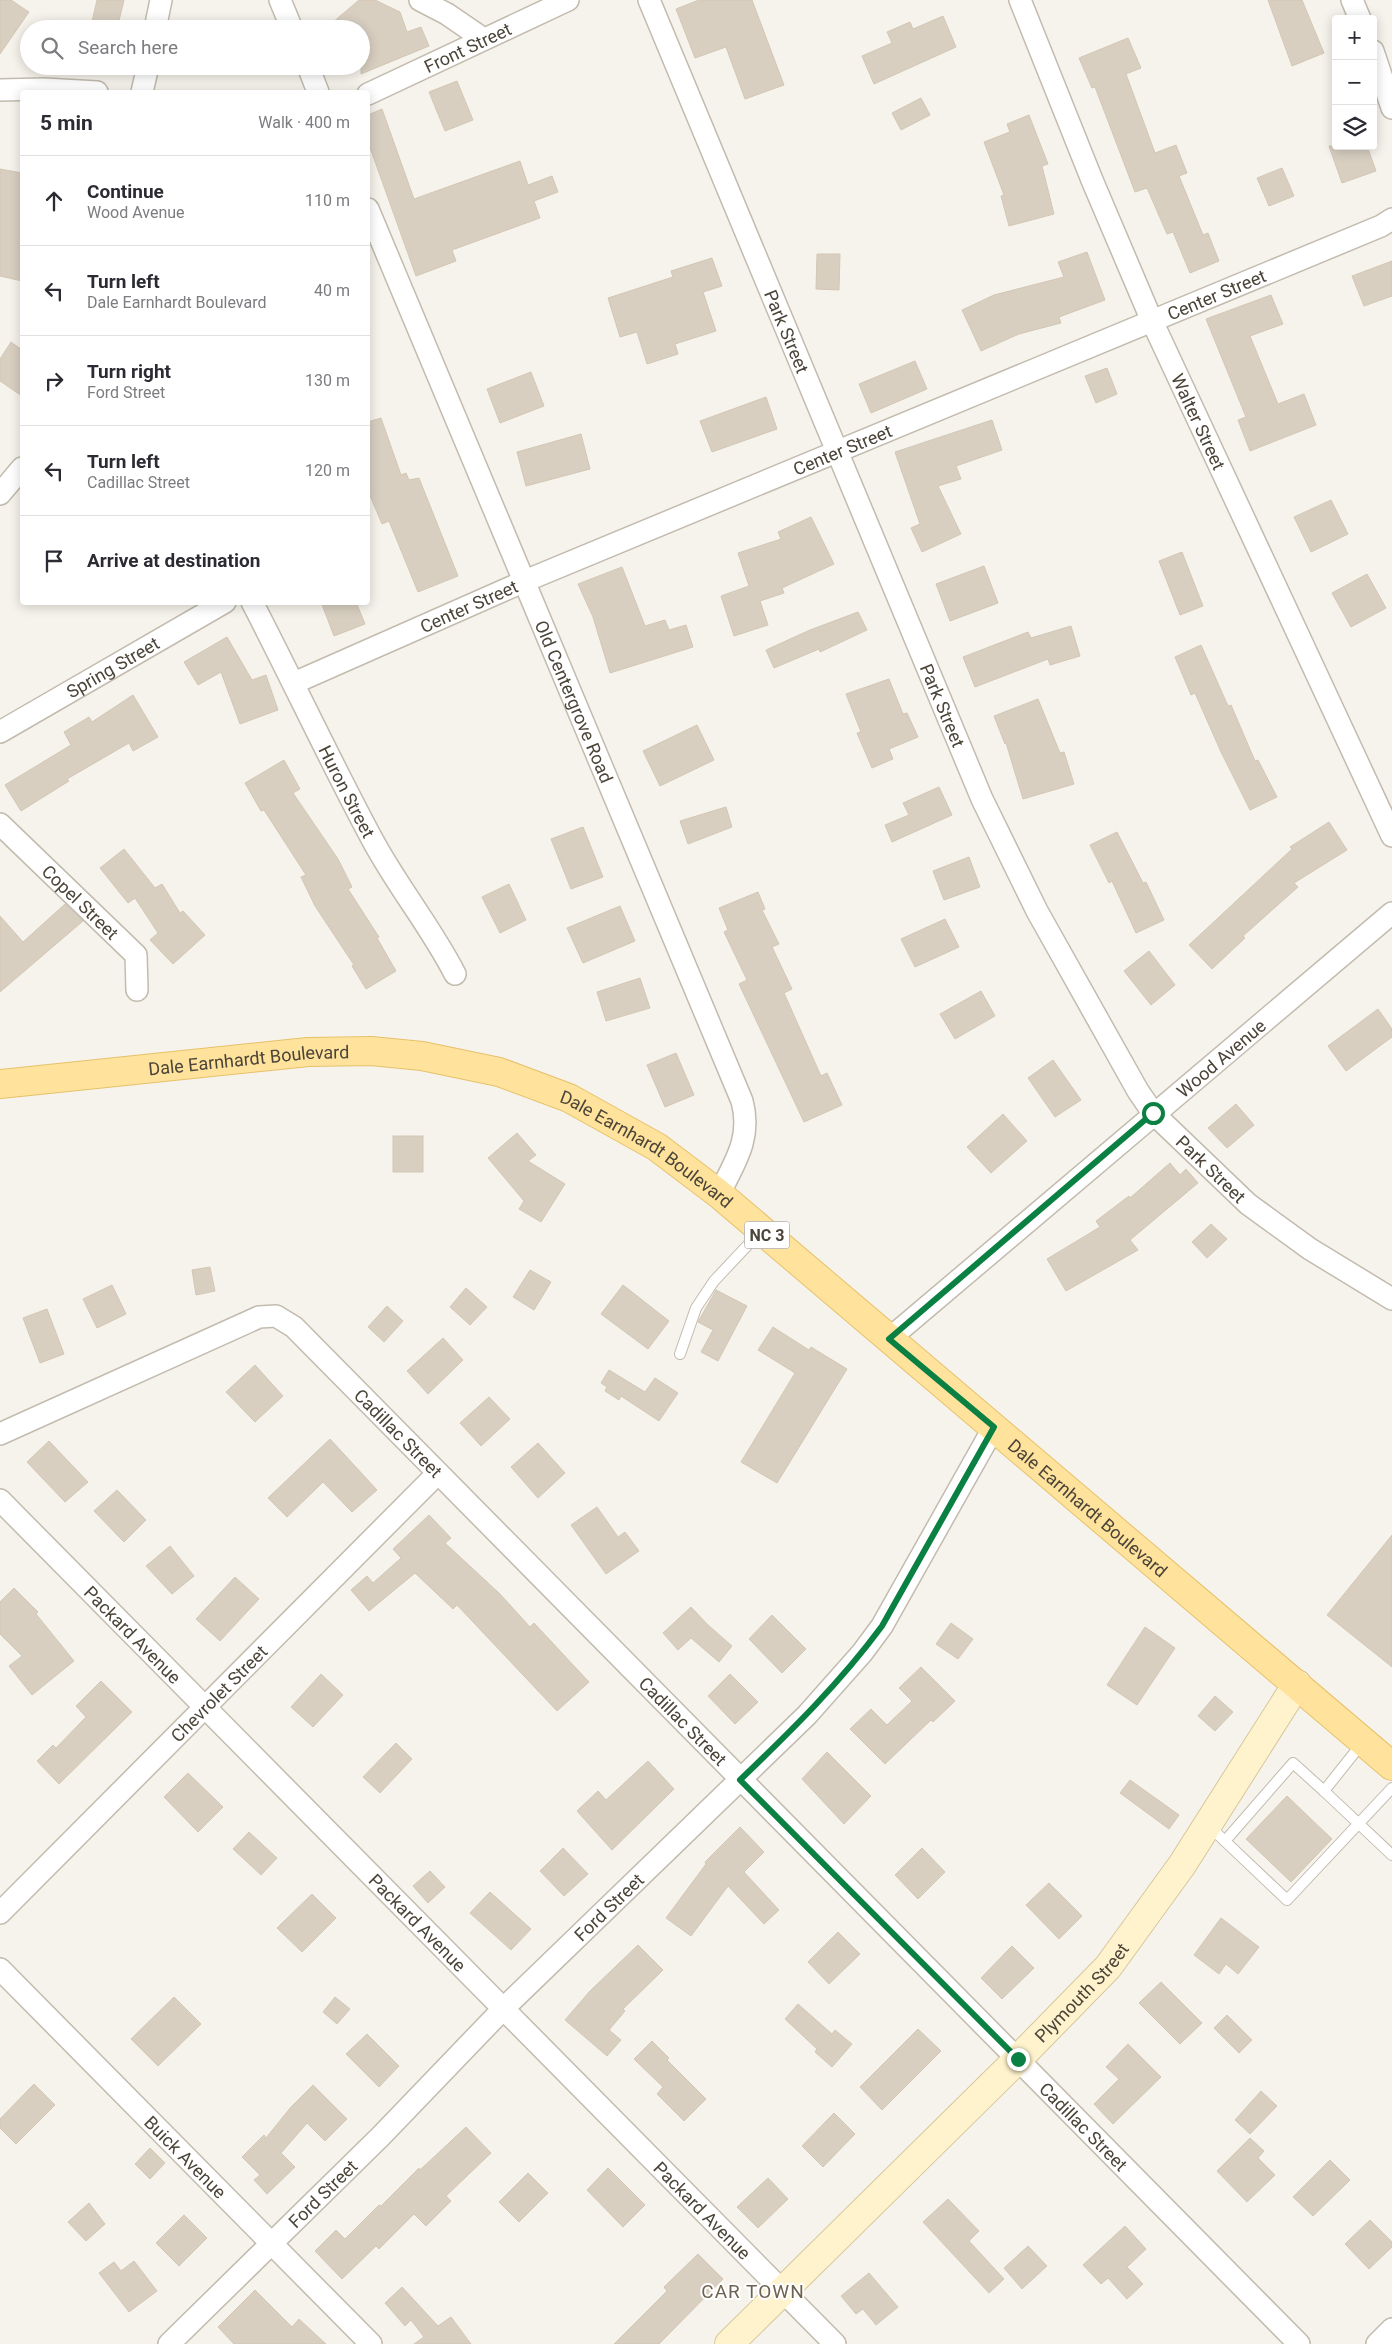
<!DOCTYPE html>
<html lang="en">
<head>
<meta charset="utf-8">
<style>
  :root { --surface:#fff; --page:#f2f2f3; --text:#2b2b33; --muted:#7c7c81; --line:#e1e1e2 }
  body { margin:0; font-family:Roboto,sans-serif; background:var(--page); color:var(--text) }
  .controls { position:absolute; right:15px; top:15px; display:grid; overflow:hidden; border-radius:5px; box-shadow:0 2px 12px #0003 }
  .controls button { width:45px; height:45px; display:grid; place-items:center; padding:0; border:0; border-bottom:1px solid var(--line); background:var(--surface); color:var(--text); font:25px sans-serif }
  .stop { position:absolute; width:15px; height:15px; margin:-11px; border:4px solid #0b8043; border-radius:50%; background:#fff }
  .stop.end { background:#0b8043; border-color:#fff; box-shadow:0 1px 5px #0008 }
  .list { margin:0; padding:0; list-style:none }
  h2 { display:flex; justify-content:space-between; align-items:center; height:65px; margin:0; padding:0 20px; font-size:21px }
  h2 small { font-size:16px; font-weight:400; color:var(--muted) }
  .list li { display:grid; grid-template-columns:32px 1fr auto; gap:15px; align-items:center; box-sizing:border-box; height:90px; padding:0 20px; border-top:1px solid var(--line) }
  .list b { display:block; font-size:19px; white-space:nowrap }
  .list p { margin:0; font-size:16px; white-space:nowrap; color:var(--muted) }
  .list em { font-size:16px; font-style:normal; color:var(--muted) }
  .icon { flex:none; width:28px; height:28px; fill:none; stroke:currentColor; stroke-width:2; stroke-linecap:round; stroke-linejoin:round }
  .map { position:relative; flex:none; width:1392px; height:2344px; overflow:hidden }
  .search { position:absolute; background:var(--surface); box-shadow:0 2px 12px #0003; left:20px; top:20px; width:350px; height:55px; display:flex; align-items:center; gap:12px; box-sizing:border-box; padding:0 18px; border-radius:28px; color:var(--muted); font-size:19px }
  .panel { position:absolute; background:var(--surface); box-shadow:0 2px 12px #0003; left:20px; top:90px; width:350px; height:515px; border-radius:5px }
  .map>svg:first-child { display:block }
</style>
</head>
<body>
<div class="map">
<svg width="1392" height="2344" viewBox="0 0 1392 2344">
  <rect width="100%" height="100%" fill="#f6f3ec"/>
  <g fill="#d8cfc1" stroke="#d3c7b4">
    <path d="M0,0H11L29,12L0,54Z"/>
    <path d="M97,0H124L117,29L91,26Z"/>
    <path d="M359,0H375L400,12L407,32L421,27L429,46L361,74V29H325Z"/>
    <path d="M699,0H752L784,85L745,99L726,47L695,58L676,9Z"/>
    <path d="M1268,0H1302L1324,53L1292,66Z"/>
    <path d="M943,16L956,47L874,84L862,56L892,43L887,32L910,22L913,29Z"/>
    <path d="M1128,38L1141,68L1126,74L1155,153L1176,145L1187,173L1179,176L1203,235L1208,233L1219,261L1190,273L1173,232L1167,234L1147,188L1135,192L1095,87L1092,88L1079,58Z"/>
    <path d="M457,81L473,120L445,131L429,92Z"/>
    <path d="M921,98L930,115L901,130L892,113Z"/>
    <path d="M382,109L414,199L520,161L528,185L552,176L558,192L534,201L540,218L452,250L456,261L416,276L368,142V115Z"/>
    <path d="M1029,115L1048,164L1042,166L1054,214L1009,226L1001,196L1004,195L984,142L1010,132L1007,124Z"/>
    <path d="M1329,146H1367L1376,171L1342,183Z"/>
    <path d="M1282,168L1294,196L1269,206L1257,178Z"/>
    <path d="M0,169L22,173V281L0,276Z"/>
    <path d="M1087,252L1105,300L1059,317L1061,323L1019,334L981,351L962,310L994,295L1064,277L1058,262Z"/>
    <path d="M817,254H840L839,290L816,289Z"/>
    <path d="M712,258L722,286L703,292L716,331L675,344L678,354L647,364L637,332L620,337L608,298L673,277L671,271Z"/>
    <path d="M1392,261V296L1364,306L1352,276Z"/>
    <path d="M1271,295L1283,324L1250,336L1278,404L1304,394L1316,425L1250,451L1238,420L1246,417L1206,319Z"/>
    <path d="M11,342L22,350V396L0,381V359Z"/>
    <path d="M915,361L927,389L871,413L859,384Z"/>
    <path d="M1107,368L1117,394L1096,403L1085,376Z"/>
    <path d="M531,372L544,406L500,423L487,389Z"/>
    <path d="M766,397L777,429L712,452L700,421Z"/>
    <path d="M381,418L401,475L406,473L409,480L419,478L458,576L418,592L389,521L382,524L368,491V422Z"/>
    <path d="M992,420L1002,450L956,466L961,479L938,486L961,534L922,552L911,528L920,524L895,452Z"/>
    <path d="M581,434L590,469L526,486L517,452Z"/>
    <path d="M1331,500L1348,534L1311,552L1294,517Z"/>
    <path d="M811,517L834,564L782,588L784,593L760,601L768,625L734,636L721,596L749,586L738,553L781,539L778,532Z"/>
    <path d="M1182,552L1203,606L1180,615L1159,561Z"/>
    <path d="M984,566L998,603L950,621L936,584Z"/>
    <path d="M622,567L645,626L665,620L669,630L686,625L693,647L610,673L593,617L578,584Z"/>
    <path d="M1367,574L1386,608L1351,627L1332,593Z"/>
    <path d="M321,602H356L365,624L334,636Z"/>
    <path d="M858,612L867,630L820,652L819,649L774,668L766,650L810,630Z"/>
    <path d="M1071,626L1080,656L1050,665L1048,659L975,687L963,657L1028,632L1031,638Z"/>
    <path d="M227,637L252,680L266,675L278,710L240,724L221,672L198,685L184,662Z"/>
    <path d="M1201,645L1228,706L1231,705L1255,761L1258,760L1277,797L1250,810L1221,752L1195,693L1191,695L1175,657Z"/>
    <path d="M889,679L903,714L907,713L918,737L889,749L893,759L872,768L857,733L861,732L846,694Z"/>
    <path d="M133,695L158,737L133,751L129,743L67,779L69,781L21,811L5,785L71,745L64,732L89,717L92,722Z"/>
    <path d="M1038,699L1060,753L1064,752L1074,784L1023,799L1006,743L1005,744L994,716Z"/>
    <path d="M697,725L714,760L660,786L643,751Z"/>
    <path d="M284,760L300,789L293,793L338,859L352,887L348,889L379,937L377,938L396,971L366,989L352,966L354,965L315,906L301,877L306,875L264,810L261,811L245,783Z"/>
    <path d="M939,787L952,815L892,842L885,825L909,815L903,803Z"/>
    <path d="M726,807L732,827L688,844L680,821Z"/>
    <path d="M1329,822L1347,850L1294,883L1298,887L1243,936L1245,938L1212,969L1189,945L1292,849L1290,847Z"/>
    <path d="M583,827L603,877L571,889L551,839Z"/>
    <path d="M1117,832L1143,883L1146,882L1164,920L1136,933L1112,881L1109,883L1090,845Z"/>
    <path d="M124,849L155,888L162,884L180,913L183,911L205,935L173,964L150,940L158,933L135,898L128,903L100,868Z"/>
    <path d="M969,857L980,887L944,900L933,871Z"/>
    <path d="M509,884L526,920L500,933L482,897Z"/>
    <path d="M758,892L765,909L762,910L779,944L772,947L792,989L784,993L821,1076L827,1073L842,1105L804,1122L739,984L747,980L724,932L728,930L719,908Z"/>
    <path d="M65,904L83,921L0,992V916L23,942Z"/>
    <path d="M620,906L635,941L583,963L567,928Z"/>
    <path d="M945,919L959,947L915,967L901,939Z"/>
    <path d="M1149,951L1175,985L1151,1005L1124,971Z"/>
    <path d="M640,978L650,1008L606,1021L597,992Z"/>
    <path d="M981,991L995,1016L955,1039L940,1014Z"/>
    <path d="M1378,1009L1392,1029V1037L1346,1071L1328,1046Z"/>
    <path d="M676,1053L694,1095L665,1107L647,1065Z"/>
    <path d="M1053,1060L1081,1100L1055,1117L1028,1078Z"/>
    <path d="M1236,1104L1254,1125L1227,1148L1208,1128Z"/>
    <path d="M1003,1114L1027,1141L991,1173L967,1147Z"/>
    <path d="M517,1133L536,1155L528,1161L565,1184L541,1222L519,1209L524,1201L488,1158Z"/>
    <rect x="393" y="1136" width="30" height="36"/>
    <path d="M1170,1163L1180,1175L1186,1169L1198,1183L1130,1240L1138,1250L1066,1291L1047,1259L1100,1227L1096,1221L1129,1196L1130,1198Z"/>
    <path d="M1211,1224L1227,1239L1207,1258L1192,1242Z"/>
    <path d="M210,1267L215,1291L196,1295L192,1270Z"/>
    <path d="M530,1270L551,1282L534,1310L513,1297Z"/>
    <path d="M112,1285L126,1314L97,1328L83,1299Z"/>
    <path d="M623,1285L669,1321L648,1349L601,1314Z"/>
    <path d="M466,1288L487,1307L470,1325L450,1307Z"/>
    <path d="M716,1290L747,1306L718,1361L701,1352L713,1330L698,1322Z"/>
    <path d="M387,1306L403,1321L384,1342L368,1327Z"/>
    <path d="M47,1309L64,1354L40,1363L23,1318Z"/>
    <path d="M773,1327L809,1350L811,1347L847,1369L777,1483L741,1462L795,1373L758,1350Z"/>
    <path d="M443,1338L463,1360L428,1394L407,1371Z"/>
    <path d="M255,1365L283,1396L255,1422L226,1392Z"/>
    <path d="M609,1370L645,1392L655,1378L678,1393L659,1421L621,1396L619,1400L605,1391L607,1387L601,1383Z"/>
    <path d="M489,1397L510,1419L481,1446L460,1423Z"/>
    <path d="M330,1439L377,1490L352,1512L323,1482L287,1517L268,1498Z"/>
    <path d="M49,1441L88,1482L65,1502L27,1462Z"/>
    <path d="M538,1443L565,1473L538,1498L511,1467Z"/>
    <path d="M117,1490L146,1520L124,1542L94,1511Z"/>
    <path d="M597,1507L618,1537L625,1532L639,1551L606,1574L571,1525Z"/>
    <path d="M429,1515L451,1538L445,1543L500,1594L530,1627L534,1623L589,1682L557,1711L457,1605L453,1609L415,1573L369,1611L351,1590L367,1576L373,1583L401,1558L393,1549Z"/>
    <path d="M1392,1535V1667L1327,1615Z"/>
    <path d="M170,1546L194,1576L172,1594L146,1566Z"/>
    <path d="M235,1577L259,1599L220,1641L196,1619Z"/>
    <path d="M14,1588L38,1612L36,1614L74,1661L32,1695L9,1666L22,1656L0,1634V1602Z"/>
    <path d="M691,1607L708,1625L732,1646L719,1662L691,1638L678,1650L663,1633Z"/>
    <path d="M772,1615L806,1649L782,1673L749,1639Z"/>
    <path d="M951,1623L973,1639L958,1659L936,1644Z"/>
    <path d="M1145,1627L1175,1648L1137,1705L1107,1685Z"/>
    <path d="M921,1667L955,1701L933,1722L931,1720L885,1764L850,1729L871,1709L887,1725L912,1701L899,1688Z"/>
    <path d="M321,1674L343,1695L313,1727L291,1707Z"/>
    <path d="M730,1674L758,1702L735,1724L708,1696Z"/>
    <path d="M101,1681L132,1712L59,1784L37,1761L53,1745L56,1748L86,1717L76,1706Z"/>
    <path d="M1215,1696L1233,1712L1215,1731L1198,1716Z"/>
    <path d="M396,1743L412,1759L380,1793L363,1777Z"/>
    <path d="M827,1752L871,1796L844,1824L802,1779Z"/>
    <path d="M648,1761L674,1789L612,1850L577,1811L598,1791L606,1800Z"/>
    <path d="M188,1773L223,1807L198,1832L164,1797Z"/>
    <path d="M1130,1780L1179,1815L1169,1829L1120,1793Z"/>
    <path d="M1287,1796L1332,1839L1291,1882L1246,1839Z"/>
    <path d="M740,1827L764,1852L744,1872L779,1910L764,1924L728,1886L691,1936L666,1918L706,1864L705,1862Z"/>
    <path d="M249,1832L277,1858L261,1875L233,1849Z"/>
    <path d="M563,1848L588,1874L564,1896L540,1871Z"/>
    <path d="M922,1848L945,1872L918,1899L895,1875Z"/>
    <path d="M430,1871L445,1887L428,1903L413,1886Z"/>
    <path d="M1049,1883L1082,1916L1059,1939L1026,1905Z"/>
    <path d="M490,1892L531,1929L511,1950L470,1913Z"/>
    <path d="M312,1894L336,1918L302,1952L277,1928Z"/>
    <path d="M1221,1918L1259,1947L1238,1974L1226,1964L1219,1974L1194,1955Z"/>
    <path d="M838,1932L860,1954L829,1984L808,1962Z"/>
    <path d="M638,1945L663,1970L623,2009L625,2011L609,2030L621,2040L607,2056L565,2020L590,1991Z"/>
    <path d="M1012,1946L1034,1968L1002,1999L981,1978Z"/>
    <path d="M1161,1982L1202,2023L1180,2044L1139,2003Z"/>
    <path d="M174,1997L201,2024L158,2066L131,2039Z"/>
    <path d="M335,1997L350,2009L337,2024L323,2012Z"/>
    <path d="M798,2004L832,2034L835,2030L852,2044L832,2067L815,2052L817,2049L785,2019Z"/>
    <path d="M1227,2015L1252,2040L1239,2053L1214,2028Z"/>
    <path d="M918,2029L941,2051L882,2110L860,2087Z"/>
    <path d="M367,2034L399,2066L379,2087L346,2054Z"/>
    <path d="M652,2041L669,2058L667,2060L706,2099L684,2121L657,2094L663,2087L634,2059Z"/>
    <path d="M1128,2044L1161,2077L1113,2124L1094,2104L1119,2079L1106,2067Z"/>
    <path d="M34,2084L55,2105L16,2144L0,2128V2119Z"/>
    <path d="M313,2085L347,2119L325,2141L307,2123L281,2153L295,2167L267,2194L254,2180L260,2175L242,2157L264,2135L266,2138L291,2107Z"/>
    <path d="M1261,2091L1277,2106L1250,2134L1235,2120Z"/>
    <path d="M834,2113L855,2134L823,2167L802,2146Z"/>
    <path d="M466,2127L491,2153L446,2196L451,2201L426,2226L414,2214L379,2249L376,2246L342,2279L315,2251L336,2230L345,2239L379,2205L381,2206L419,2168L420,2170Z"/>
    <path d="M1250,2138L1264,2151L1258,2158L1275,2175L1247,2202L1217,2171Z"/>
    <path d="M150,2148L165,2163L150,2179L135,2164Z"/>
    <path d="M1330,2160L1350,2180L1313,2216L1293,2197Z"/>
    <path d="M608,2168L645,2205L623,2227L587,2190Z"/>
    <path d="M528,2173L548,2193L519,2222L499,2202Z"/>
    <path d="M768,2178L788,2199L758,2228L737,2207Z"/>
    <path d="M948,2199L979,2231L969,2241L1004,2279L989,2293L923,2222Z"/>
    <path d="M89,2203L105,2224L86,2241L68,2222Z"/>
    <path d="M184,2215L207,2238L179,2266L156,2243Z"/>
    <path d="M1370,2220L1392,2242V2247L1369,2269L1345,2244Z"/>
    <path d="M1125,2226L1146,2249L1127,2267L1143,2284L1127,2299L1108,2278L1101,2284L1083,2265Z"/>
    <path d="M1028,2246L1047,2266L1022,2289L1004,2268Z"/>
    <path d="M698,2254L723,2279L659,2344H614L667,2291L664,2287Z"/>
    <path d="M134,2261L157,2291L129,2312L99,2273L114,2262L121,2271Z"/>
    <path d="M869,2273L898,2307L876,2325L863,2309L856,2314L841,2296Z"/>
    <path d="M402,2287L438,2326L451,2317L471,2344H414L424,2337L411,2320L405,2326L385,2303Z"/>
    <path d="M255,2290L292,2327L299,2319L326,2344H234L218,2327Z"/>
  </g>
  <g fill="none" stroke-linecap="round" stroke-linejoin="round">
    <g stroke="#c2bbae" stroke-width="12">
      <g id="lane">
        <path d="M680,1354L696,1308L714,1281L761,1231"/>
        <path d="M1324,1791L1392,1855"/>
        <path d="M1209,1826L1287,1900L1392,1788"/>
        <path d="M1225,1841L1293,1763L1324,1791L1363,1742"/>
      </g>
    </g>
    <g stroke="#c2bbae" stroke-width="24">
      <g id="street">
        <path d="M280,0L292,29"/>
        <path d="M420,0L447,14L482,38"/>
        <path id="s1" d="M649,0L982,799L1037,911L1138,1091L1153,1113L1248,1204L1310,1249L1392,1299"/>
        <path id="s2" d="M1020,0L1092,180L1152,321L1392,836"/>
        <path d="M1352,0L1360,19"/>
        <path d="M155,29L161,0"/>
        <path d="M1373,51L1392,108"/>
        <path d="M308,66L318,92"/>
        <path d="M0,90L44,89L97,92"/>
        <path d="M142,92L148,66"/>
        <path id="s3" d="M368,94L568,0"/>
        <path id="s4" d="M368,209L742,1101C752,1138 735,1162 719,1194"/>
        <path d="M0,494L22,468"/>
        <path id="s5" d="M252,602C293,681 330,761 372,839C397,886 431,927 455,974"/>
        <path id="s6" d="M294,683L525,581L1381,226L1392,219"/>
        <path id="s7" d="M0,732L225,602"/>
        <path id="s8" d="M0,824L136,955L137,990"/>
        <path id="s9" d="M889,1339L1392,913"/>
        <path id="s10" d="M0,1434L259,1317L276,1316L294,1327L1299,2344"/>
        <path id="s11" d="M0,1500L835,2344"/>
        <path id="s12" d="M0,1913L437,1474"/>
        <path id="s13" d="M0,1969L371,2344"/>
        <path id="s14" d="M169,2344L381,2136L504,2008L807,1715L862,1653L882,1626L994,1427"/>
        <path d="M1377,2344L1392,2329"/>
      </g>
    </g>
    <g stroke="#d6c79b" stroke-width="30">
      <g id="secondary">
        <path id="s15" d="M729,2344L1018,2059L1108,1967L1182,1865L1297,1684"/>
      </g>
    </g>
    <g stroke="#e6c16a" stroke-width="30">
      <g id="primary">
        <path id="s16" d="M0,1084L308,1052L371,1051L422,1056L499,1072L569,1098L657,1147L719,1194L1392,1766"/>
      </g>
    </g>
    <use href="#lane" stroke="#fff" stroke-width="10"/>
    <use href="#street" stroke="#fff" stroke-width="21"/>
    <use href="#secondary" stroke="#fff3cd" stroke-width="28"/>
    <use href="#primary" stroke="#ffe39c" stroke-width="28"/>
  </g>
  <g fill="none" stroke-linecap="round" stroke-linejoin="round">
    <path stroke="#0b8043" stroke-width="6" d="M1018,2059L740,1780C791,1731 840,1683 882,1626L994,1427L889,1339L1153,1113"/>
  </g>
  <g text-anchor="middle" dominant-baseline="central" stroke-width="4" stroke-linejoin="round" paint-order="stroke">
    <rect fill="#fff" stroke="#817c74" stroke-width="1" x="744.5" y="1221.5" width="45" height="27" rx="4"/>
    <g font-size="16" font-weight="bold" fill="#4b4439">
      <text x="767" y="1235">NC 3</text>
    </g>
    <g font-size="18" fill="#4b4439" stroke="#fff">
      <text stroke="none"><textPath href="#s3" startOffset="110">Front Street</textPath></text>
      <text stroke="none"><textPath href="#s6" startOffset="1001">Center Street</textPath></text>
      <text stroke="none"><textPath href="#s1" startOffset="359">Park Street</textPath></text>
      <text stroke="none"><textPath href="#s2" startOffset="458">Walter Street</textPath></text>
      <text stroke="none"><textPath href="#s6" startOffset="596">Center Street</textPath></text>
      <text stroke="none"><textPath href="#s6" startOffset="191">Center Street</textPath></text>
      <text stroke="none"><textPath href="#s7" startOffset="130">Spring Street</textPath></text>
      <text stroke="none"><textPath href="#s4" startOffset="534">Old Centergrove Road</textPath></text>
      <text stroke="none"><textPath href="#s1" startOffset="764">Park Street</textPath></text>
      <text stroke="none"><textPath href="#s5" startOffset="212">Huron Street</textPath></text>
      <text stroke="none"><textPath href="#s8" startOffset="112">Copel Street</textPath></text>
      <text stroke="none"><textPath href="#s9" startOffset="435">Wood Avenue</textPath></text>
      <text stroke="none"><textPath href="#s16" startOffset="250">Dale Earnhardt Boulevard</textPath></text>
      <text stroke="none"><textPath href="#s16" startOffset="670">Dale Earnhardt Boulevard</textPath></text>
      <text stroke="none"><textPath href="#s1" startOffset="1304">Park Street</textPath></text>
      <text stroke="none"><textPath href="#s10" startOffset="471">Cadillac Street</textPath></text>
      <text stroke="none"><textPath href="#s16" startOffset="1240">Dale Earnhardt Boulevard</textPath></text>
      <text stroke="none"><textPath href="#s11" startOffset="189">Packard Avenue</textPath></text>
      <text stroke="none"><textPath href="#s12" startOffset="310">Chevrolet Street</textPath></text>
      <text stroke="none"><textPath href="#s10" startOffset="876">Cadillac Street</textPath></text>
      <text stroke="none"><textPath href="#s14" startOffset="620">Ford Street</textPath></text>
      <text stroke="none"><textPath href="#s11" startOffset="594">Packard Avenue</textPath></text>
      <text stroke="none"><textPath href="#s15" startOffset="498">Plymouth Street</textPath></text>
      <text stroke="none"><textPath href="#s10" startOffset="1446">Cadillac Street</textPath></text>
      <text stroke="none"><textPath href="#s13" startOffset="264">Buick Avenue</textPath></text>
      <text stroke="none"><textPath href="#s14" startOffset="215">Ford Street</textPath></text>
      <text stroke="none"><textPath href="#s11" startOffset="999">Packard Avenue</textPath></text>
    </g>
    <g font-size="19" letter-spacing="1" fill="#6e6250" stroke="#fff">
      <text x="753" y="2291">CAR TOWN</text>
    </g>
  </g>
</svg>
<div class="controls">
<button>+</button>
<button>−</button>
<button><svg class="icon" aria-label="layers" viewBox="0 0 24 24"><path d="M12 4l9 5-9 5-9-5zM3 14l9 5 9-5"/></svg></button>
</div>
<div class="stop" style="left:1153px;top:1113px"></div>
<div class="stop end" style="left:1018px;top:2059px"></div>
<div class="search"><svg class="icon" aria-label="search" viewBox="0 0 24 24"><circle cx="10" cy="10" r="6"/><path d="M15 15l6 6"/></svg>Search here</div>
<section class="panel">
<h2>5 min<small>Walk · 400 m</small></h2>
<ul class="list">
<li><svg class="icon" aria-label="ahead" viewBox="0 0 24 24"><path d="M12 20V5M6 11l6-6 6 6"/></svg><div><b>Continue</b><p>Wood Avenue</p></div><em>110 m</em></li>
<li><svg class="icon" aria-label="left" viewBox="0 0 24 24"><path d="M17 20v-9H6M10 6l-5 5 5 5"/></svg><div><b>Turn left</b><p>Dale Earnhardt Boulevard</p></div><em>40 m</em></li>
<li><svg class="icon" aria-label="right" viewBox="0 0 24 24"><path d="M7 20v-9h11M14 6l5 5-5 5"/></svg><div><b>Turn right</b><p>Ford Street</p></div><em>130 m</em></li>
<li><svg class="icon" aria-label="left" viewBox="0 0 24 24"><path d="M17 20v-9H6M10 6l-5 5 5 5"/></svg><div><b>Turn left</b><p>Cadillac Street</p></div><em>120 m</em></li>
<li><svg class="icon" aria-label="arrive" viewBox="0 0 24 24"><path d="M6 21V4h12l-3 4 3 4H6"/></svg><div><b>Arrive at destination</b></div></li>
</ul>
</section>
</div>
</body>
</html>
